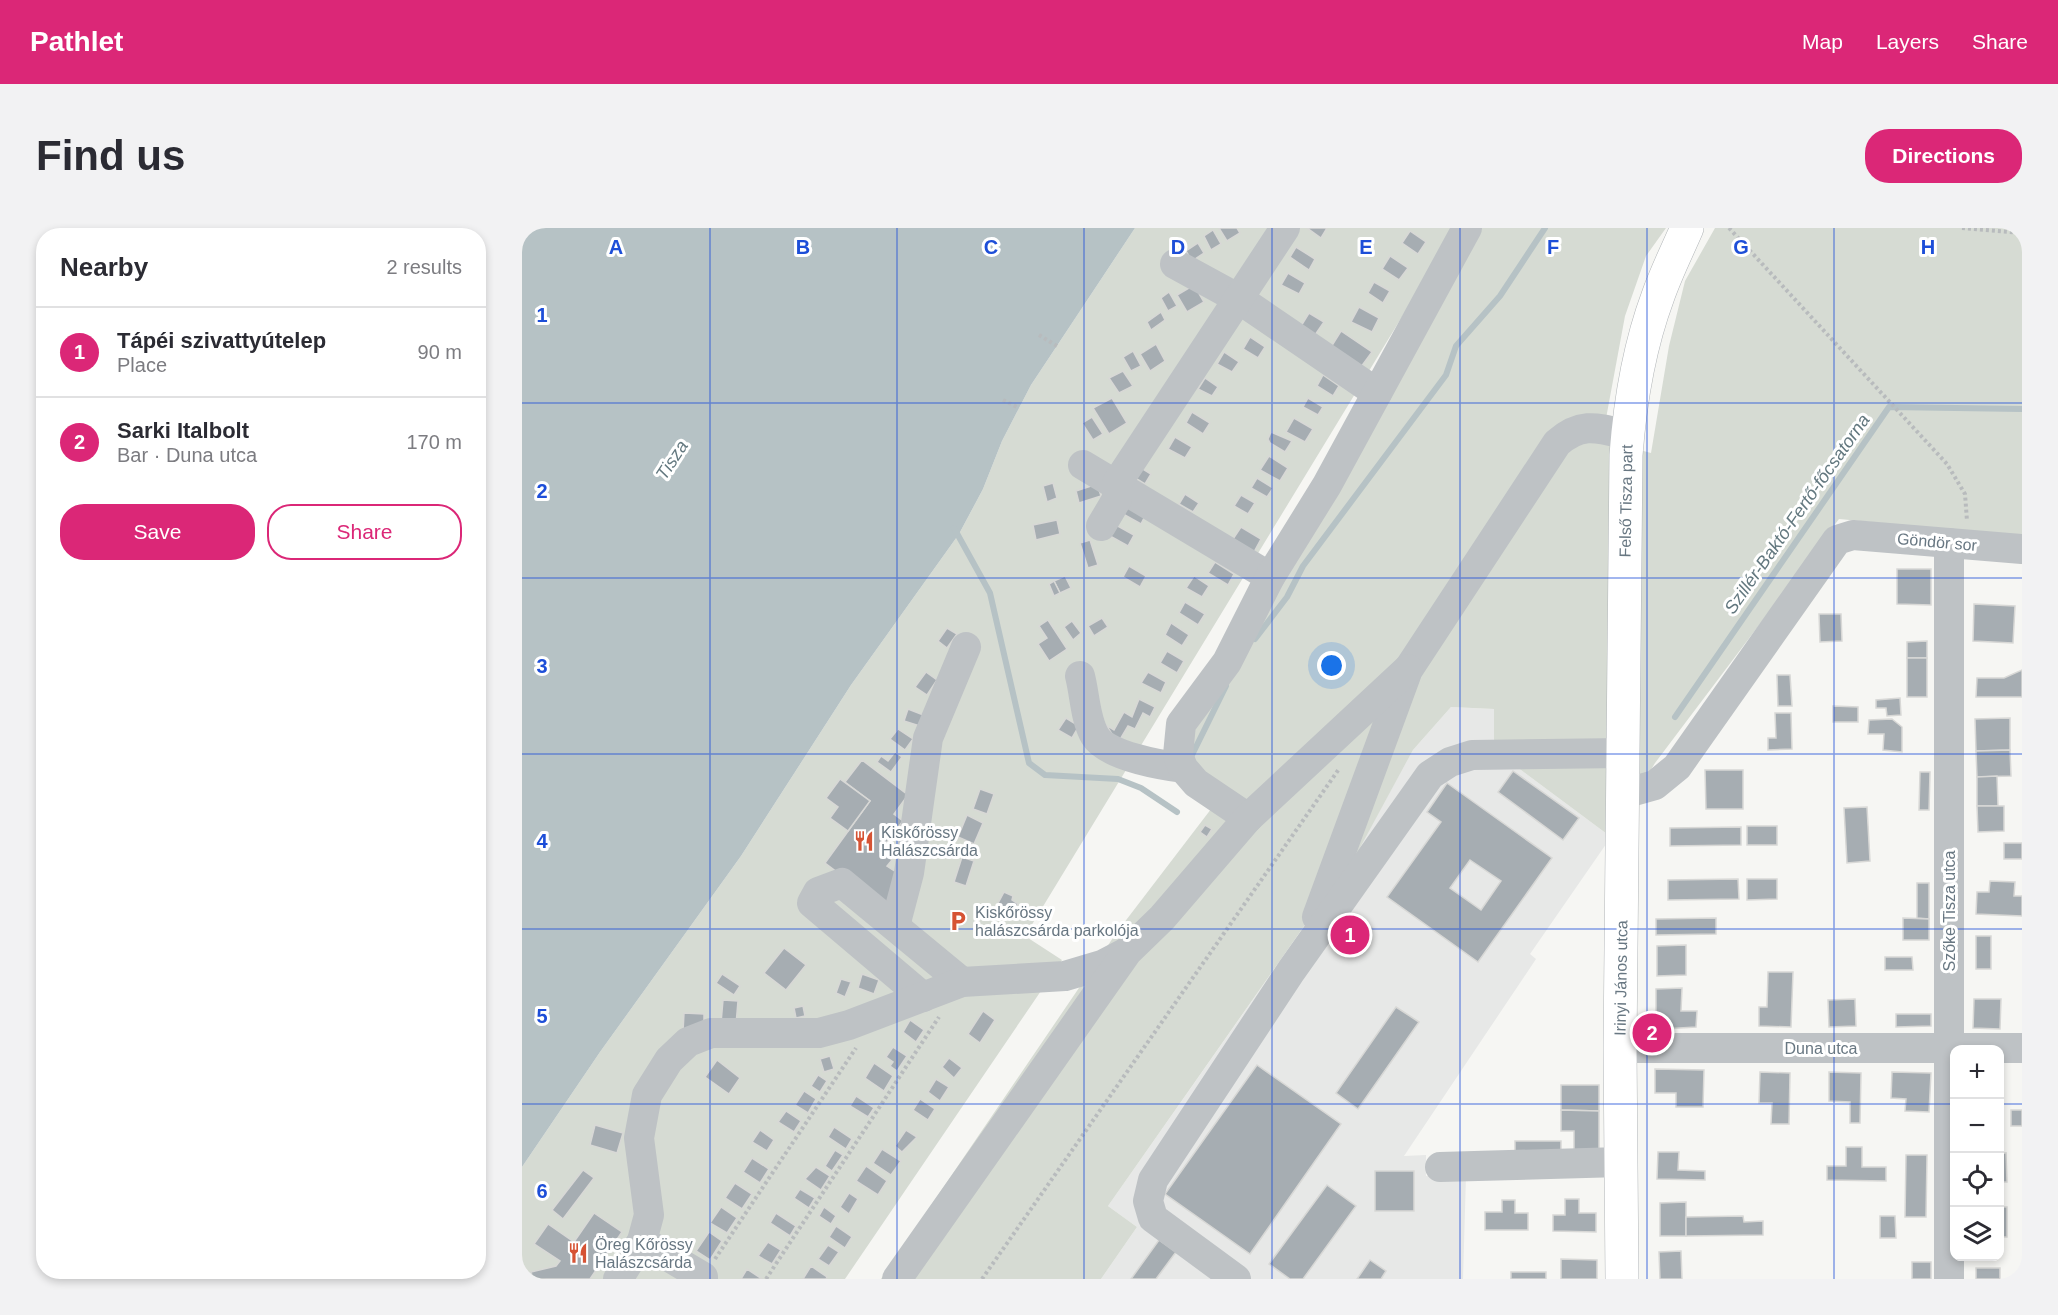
<!DOCTYPE html>
<html lang="en">
<head>
<meta charset="utf-8">
<style>
  :root { --surface:#fff; --page:#f2f2f3; --text:#2b2b33; --muted:#7c7c81; --line:#e1e1e2; --accent:#db2777 }
  body { margin:0; font-family:Helvetica,sans-serif; background:var(--page); color:var(--text) }
  .controls { position:absolute; right:18px; bottom:18px; display:grid; overflow:hidden; border-radius:12px; box-shadow:0 3px 9px #0003 }
  .controls button { width:54px; height:54px; display:grid; place-items:center; padding:0; border:0; border-bottom:2px solid var(--line); background:var(--surface); color:var(--text); font:30px sans-serif }
  .you { position:absolute; left:810px; top:438px; width:21px; height:21px; margin:-15px; border:4px solid #fff; border-radius:50%; background:#1a73e8; box-shadow:0 0 0 9px #1a73e833 }
  .badge { display:grid; place-items:center; width:39px; height:39px; border-radius:50%; background:var(--accent); color:#fff; font-size:20px; font-weight:700 }
  .pin { position:absolute; translate:-50% -50%; border:3px solid #fff; box-shadow:0 2px 6px #0006 }
  .list { margin:0; padding:0; list-style:none }
  h2 { display:flex; justify-content:space-between; align-items:center; height:78px; margin:0; padding:0 24px; font-size:26px }
  h2 small { font-size:20px; font-weight:400; color:var(--muted) }
  .list li { display:grid; grid-template-columns:39px 1fr auto; gap:18px; align-items:center; box-sizing:border-box; height:90px; padding:0 24px; border-top:2px solid var(--line) }
  .list b { display:block; font-size:22px; white-space:nowrap }
  .list p { margin:0; font-size:20px; white-space:nowrap; color:var(--muted) }
  .list em { font-size:20px; font-style:normal; color:var(--muted) }
  .actions { display:flex; gap:12px; padding:18px 24px }
  .actions a { flex:1; padding:14px 0; border:2px solid var(--accent); border-radius:24px; text-align:center; font-size:21px; color:var(--accent) }
  .actions .main { background:var(--accent); color:#fff }
  .icon { flex:none; width:33px; height:33px; fill:none; stroke:currentColor; stroke-width:2; stroke-linecap:round; stroke-linejoin:round }
  .map { position:relative; flex:none; width:1500px; height:1051px; overflow:hidden; border-radius:24px }
  header { display:flex; align-items:center; gap:36px; box-sizing:border-box; height:84px; padding:0 30px; background:var(--accent); color:#fff }
  header strong { font-size:28px }
  nav { display:flex; gap:33px; margin-inline-start:auto; font-size:21px }
  .intro { display:flex; align-items:center; justify-content:space-between; box-sizing:border-box; height:144px; padding:0 36px }
  h1 { margin:0; font-size:42px }
  .button { padding:15px 27px; border-radius:24px; background:var(--accent); color:#fff; font-size:21px; font-weight:700 }
  main { display:flex; gap:36px; padding:0 36px }
  aside { flex:1; background:var(--surface); border-radius:24px; box-shadow:0 3px 9px #0003 }
  .map>svg:first-child { display:block }
</style>
</head>
<body>
<header>
<strong>Pathlet</strong>
<nav><a>Map</a><a>Layers</a><a>Share</a></nav>
</header>
<div class="intro"><h1>Find us</h1><a class="button">Directions</a></div>
<main>
<aside>
<h2>Nearby<small>2 results</small></h2>
<ul class="list">
<li><span class="badge">1</span><div><b>Tápéi szivattyútelep</b><p>Place</p></div><em>90 m</em></li>
<li><span class="badge">2</span><div><b>Sarki Italbolt</b><p>Bar · Duna utca</p></div><em>170 m</em></li>
</ul>
<div class="actions"><a class="main">Save</a><a>Share</a></div>
</aside>
<div class="map">
<svg width="1500" height="1051" viewBox="0 0 1500 1051">
  <rect width="100%" height="100%" fill="#f6f6f3"/>
  <path fill="#e7e8e7" d="M929,479L972,481L995,539L1089,609L1008,726L1014,731L882,928L904,927V948H944L941,1051H579L615,999L586,978L786,693L820,651L891,522Z"/>
  <g fill="#d6dbd3">
    <path d="M613,0H934L503,708L540,732L323,1051H0V939L78,824L219,628L329,457L437,306L461,261L480,213L509,157Z"/>
    <path d="M952,0H1144L1124,28L1103,88L1080,212L1129,225L1147,118L1163,53L1193,0H1500V308L1317,291L1133,535L1089,609L995,539H972V481L929,479L891,522L821,651L785,694L586,978L615,999L579,1051H359L595,704L699,568L659,523Z"/>
  </g>
  <path fill="#b6c2c5" d="M0,0H613L509,157L480,213L461,261L437,306L329,457L219,628L78,824L0,939Z"/>
  <g fill="none" stroke-linecap="round" stroke-linejoin="round">
    <g stroke="#b6c2c5" stroke-width="6">
      <path d="M432,300L468,365L507,535L523,547L596,551L619,560L655,584"/>
      <path d="M733,411L765,369L781,338L924,147L934,118L978,68L1023,0"/>
      <path d="M1153,489L1367,179L1500,181"/>
      <path d="M669,529L704,458"/>
    </g>
  </g>
  <g fill="#a6adb2" stroke="#d8d8d6" stroke-width="1.5" fill-rule="evenodd">
    <path d="M697,0H715L718,5L705,13Z"/>
    <path d="M785,0H805L799,10Z"/>
    <path d="M691,2L699,16L689,22L682,8Z"/>
    <path d="M888,3L904,14L896,26L880,15Z"/>
    <path d="M676,15L682,25L670,33L664,23Z"/>
    <path d="M774,19L793,31L787,42L768,29Z"/>
    <path d="M868,28L886,40L877,52L860,41Z"/>
    <path d="M766,45L783,55L777,66L759,57Z"/>
    <path d="M852,54L868,63L861,75L846,65Z"/>
    <path d="M672,57L682,74L665,84L655,67Z"/>
    <path d="M647,64L655,78L646,83L639,70Z"/>
    <path d="M837,79L857,90L850,104L829,94Z"/>
    <path d="M639,84L643,92L629,102L625,94Z"/>
    <path d="M787,85L802,94L793,107L779,98Z"/>
    <path d="M819,103L850,124L839,139L809,119Z"/>
    <path d="M728,109L743,119L736,130L721,121Z"/>
    <path d="M634,116L643,133L628,143L618,126Z"/>
    <path d="M611,123L619,138L609,143L601,129Z"/>
    <path d="M702,124L717,134L710,144L695,136Z"/>
    <path d="M601,143L611,158L597,165L587,150Z"/>
    <path d="M801,147L817,158L811,168L795,158Z"/>
    <path d="M683,150L696,159L690,168L676,161Z"/>
    <path d="M590,170L605,195L587,206L571,180Z"/>
    <path d="M786,170L801,179L796,187L781,179Z"/>
    <path d="M670,184L688,195L681,206L664,195Z"/>
    <path d="M570,189L581,206L571,212L560,195Z"/>
    <path d="M772,190L791,201L783,214L764,204Z"/>
    <path d="M749,204L770,213L763,224L748,215L746,211Z"/>
    <path d="M653,209L670,219L663,230L646,221Z"/>
    <path d="M747,228L766,240L758,253L738,242Z"/>
    <path d="M616,238L629,246L623,256L610,248Z"/>
    <path d="M735,250L751,260L745,269L729,260Z"/>
    <path d="M531,255L535,270L525,274L521,258Z"/>
    <path d="M575,256L579,268L557,275L554,263Z"/>
    <path d="M663,266L677,275L671,284L657,276Z"/>
    <path d="M719,267L733,275L726,286L712,278Z"/>
    <path d="M607,274L625,284L619,296L601,286Z"/>
    <path d="M535,292L538,306L514,312L511,297Z"/>
    <path d="M594,297L612,307L606,318L588,308Z"/>
    <path d="M719,299L739,311L732,324L711,311Z"/>
    <path d="M568,312L576,337L566,340L558,315Z"/>
    <path d="M693,334L712,346L706,357L686,345Z"/>
    <path d="M607,338L624,348L618,359L601,349Z"/>
    <path d="M1375,341H1409V377L1375,376Z"/>
    <path d="M543,348L549,360L538,365L532,353Z"/>
    <path d="M672,348L687,358L680,369L664,360Z"/>
    <path d="M532,353L538,365L532,368L527,356Z"/>
    <path d="M663,374L683,386L676,397L657,385Z"/>
    <path d="M1452,376L1493,378L1491,415L1451,413Z"/>
    <path d="M1297,386H1319L1320,413L1298,414Z"/>
    <path d="M580,390L586,399L572,408L566,398Z"/>
    <path d="M526,392L545,421L527,433L516,416L525,410L517,398Z"/>
    <path d="M550,393L559,405L551,412L542,399Z"/>
    <path d="M649,395L667,407L660,418L643,407Z"/>
    <path d="M425,400L435,406L425,420L416,413Z"/>
    <path d="M1405,413V430H1385V414Z"/>
    <path d="M645,423L662,433L655,445L638,435Z"/>
    <rect x="1385" y="430" width="20" height="39"/>
    <path d="M1500,442V469H1454L1455,450H1482Z"/>
    <path d="M404,444L415,452L405,467L393,459Z"/>
    <path d="M626,444L644,454L639,465L619,455Z"/>
    <path d="M1255,447H1268L1270,478H1256Z"/>
    <path d="M1378,470L1379,487L1365,488L1364,480H1354V472Z"/>
    <path d="M617,471L633,479L628,489L621,485L613,501L606,498L596,515L584,497L592,502L602,484L610,489Z"/>
    <path d="M1311,478L1336,479V494H1311Z"/>
    <path d="M386,481L404,488L401,499L382,493Z"/>
    <path d="M1253,485H1269L1270,521L1246,522V510H1254Z"/>
    <path d="M544,490L557,498L550,510L536,502Z"/>
    <path d="M1488,490V522L1454,523L1453,491Z"/>
    <path d="M1370,491L1380,499V524L1361,522L1362,506H1346L1347,492Z"/>
    <path d="M376,501L391,511L383,522L368,511Z"/>
    <path d="M1488,522L1489,548L1455,549L1454,523Z"/>
    <path d="M373,524L380,529L369,544L355,534L359,528L366,533Z"/>
    <path d="M340,532L386,567L372,586L381,593L358,623L370,632L365,638L377,646L363,680L303,635L348,573L323,554Z"/>
    <path d="M1183,542H1221V581H1184Z"/>
    <path d="M991,543L1057,590L1041,612L976,564Z"/>
    <path d="M1398,544H1408L1407,582H1397Z"/>
    <path d="M1475,548L1476,578H1455V549Z"/>
    <path d="M318,551L348,573L326,603L308,590L316,579L304,570Z"/>
    <path d="M925,555L1030,630L956,734L865,669L919,594L905,584ZM948,632L979,653L959,682L928,660Z"/>
    <path d="M458,561L472,566L465,586L451,581Z"/>
    <path d="M1455,578H1482V603L1456,604Z"/>
    <path d="M1345,579L1348,633L1325,635L1322,580Z"/>
    <path d="M445,587L461,595L452,616L436,609Z"/>
    <path d="M683,597L690,601L685,609L678,604Z"/>
    <rect x="1225" y="598" width="30" height="19"/>
    <path d="M1219,599V617L1148,618V600Z"/>
    <rect x="1482" y="615" width="18" height="16"/>
    <path d="M440,629L452,633L444,658L432,654Z"/>
    <path d="M1216,651L1217,671L1146,672V652Z"/>
    <path d="M1225,651H1255V671L1225,672Z"/>
    <path d="M1468,653L1493,654L1492,668H1500V688L1454,686L1455,664H1467Z"/>
    <path d="M1395,655H1407V691L1395,690Z"/>
    <path d="M482,664L491,668L490,672L496,676L490,688L474,679Z"/>
    <path d="M827,684L850,700L829,729L807,713Z"/>
    <path d="M1194,690V706L1134,707V691Z"/>
    <path d="M1381,690L1407,691V712H1381Z"/>
    <rect x="1454" y="708" width="15" height="33"/>
    <path d="M1164,717V747L1135,748V718Z"/>
    <path d="M262,720L284,737L264,762L242,745Z"/>
    <path d="M1363,729H1390L1391,742H1363Z"/>
    <path d="M1246,744H1271L1269,799L1237,798V779H1245Z"/>
    <path d="M200,746L218,758L212,767L194,755Z"/>
    <path d="M340,746L357,752L352,766L336,760Z"/>
    <path d="M319,751L329,754L323,769L314,765Z"/>
    <path d="M1160,760L1159,783H1175L1174,799L1141,801L1134,797V761Z"/>
    <path d="M1333,771L1334,798L1307,799L1306,772Z"/>
    <path d="M1452,771H1479L1478,801L1451,800Z"/>
    <path d="M201,772L216,773L214,797L199,795Z"/>
    <path d="M281,778L283,788L274,790L272,780Z"/>
    <path d="M874,779L897,794L836,881L814,865Z"/>
    <path d="M461,783L473,792L458,815L446,806Z"/>
    <path d="M162,785L182,786V805L161,804Z"/>
    <path d="M1374,786H1409V798L1374,799Z"/>
    <path d="M388,792L402,802L394,814L381,804Z"/>
    <path d="M371,819L385,828L375,843L368,838L371,834L364,829Z"/>
    <path d="M308,828L312,841L302,844L298,831Z"/>
    <path d="M427,830L440,840L432,850L420,839Z"/>
    <path d="M195,832L218,850L207,866L183,849Z"/>
    <path d="M352,835L371,848L362,863L343,850Z"/>
    <path d="M735,837L819,896L728,1026L643,966Z"/>
    <path d="M1133,841L1182,842L1181,879H1154V865H1133Z"/>
    <path d="M1238,844L1268,845L1267,896H1249L1250,875H1237Z"/>
    <path d="M1307,844L1339,845L1338,895H1328V874L1307,873Z"/>
    <path d="M1370,844L1409,845L1407,884L1383,883L1384,871L1369,870Z"/>
    <path d="M296,847L305,853L298,864L289,858Z"/>
    <path d="M414,851L427,859L418,873L406,864Z"/>
    <path d="M1039,857H1077V883L1039,882Z"/>
    <path d="M282,863L294,871L286,885L273,877Z"/>
    <path d="M334,868L352,880L346,889L328,878Z"/>
    <path d="M398,871L413,881L406,892L391,882Z"/>
    <path d="M1039,882L1077,883V927H1052V903H1039Z"/>
    <rect x="1489" y="882" width="11" height="16"/>
    <path d="M264,883L279,893L272,904L256,894Z"/>
    <path d="M73,897L101,905L95,925L68,917Z"/>
    <path d="M312,899L330,911L324,921L306,909Z"/>
    <path d="M238,902L252,912L245,923L230,914Z"/>
    <path d="M384,902L395,909L380,924L373,918Z"/>
    <rect x="993" y="913" width="46" height="12"/>
    <path d="M1324,919H1340V939H1364V953L1305,952V938H1324Z"/>
    <path d="M360,921L379,933L369,947L351,935Z"/>
    <path d="M313,922L321,927L310,943L303,938Z"/>
    <path d="M1136,924H1157L1156,942L1183,943V952L1135,951Z"/>
    <path d="M1484,925L1485,954H1478V926Z"/>
    <path d="M1384,927H1405L1404,989H1383Z"/>
    <path d="M230,930L247,941L238,955L221,944Z"/>
    <path d="M344,938L365,953L356,967L334,953Z"/>
    <path d="M294,939L308,948L299,962L283,951Z"/>
    <path d="M61,942L72,950L41,991L30,982Z"/>
    <rect x="853" y="943" width="39" height="40"/>
    <path d="M213,955L230,966L220,981L203,970Z"/>
    <path d="M805,957L834,978L781,1051H768L747,1036Z"/>
    <path d="M278,961L293,970L287,980L272,970Z"/>
    <path d="M327,965L336,971L327,986L318,979Z"/>
    <path d="M1043,971H1057V985H1074V1004L1031,1003V987H1043Z"/>
    <path d="M980,972H993V985H1006V1002H963V984H980Z"/>
    <path d="M1164,974V1008H1138V975Z"/>
    <path d="M199,979L215,990L205,1005L188,995Z"/>
    <path d="M302,979L314,988L309,996L297,988Z"/>
    <rect x="1478" y="979" width="7" height="30"/>
    <path d="M72,985L100,1004L68,1051H11L9,1044L34,1038L38,1033L12,1016L26,996L52,1014Z"/>
    <path d="M254,985L274,998L268,1008L248,995Z"/>
    <path d="M1221,988L1222,994L1241,993V1007L1164,1008V989Z"/>
    <path d="M1358,988H1373L1374,1010H1358Z"/>
    <path d="M314,998L330,1009L323,1020L307,1009Z"/>
    <path d="M187,1004L200,1013L188,1032L174,1023Z"/>
    <path d="M637,1012L654,1024L634,1051H609Z"/>
    <path d="M246,1014L259,1022L250,1036L236,1028Z"/>
    <path d="M306,1017L317,1024L307,1038L296,1031Z"/>
    <path d="M1159,1023L1160,1051H1138L1137,1024Z"/>
    <path d="M1039,1031L1075,1032V1051H1039Z"/>
    <path d="M848,1032L864,1043L859,1051H835Z"/>
    <rect x="1390" y="1034" width="19" height="17"/>
    <path d="M289,1038L305,1049L304,1051H281Z"/>
    <rect x="1454" y="1040" width="24" height="11"/>
    <path d="M225,1041L240,1051H219Z"/>
    <rect x="989" y="1044" width="35" height="7"/>
  </g>
  <g fill="none" stroke-linecap="round" stroke-linejoin="round">
    <g stroke="#b2b6b9" stroke-width="34">
      <path id="major" d="M1100,1051L1098,820L1104,227C1108,174 1117,119 1136,68C1144,45 1155,23 1165,0"/>
    </g>
    <g stroke="#b8bbbd" stroke-width="4" stroke-dasharray="3 3" stroke-linecap="butt">
      <path d="M1207,0L1425,236L1443,266L1445,293"/>
      <path d="M1440,0L1500,5"/>
      <path d="M517,107L535,118"/>
      <path d="M481,172L497,180"/>
      <path d="M193,1031L334,820"/>
      <path d="M244,1051L417,789"/>
      <path d="M460,1051L817,541"/>
    </g>
    <g stroke="#bec2c5" stroke-width="30">
      <path d="M653,36L717,71L855,165"/>
      <path d="M561,237L748,349"/>
      <path d="M579,298L595,271V255L763,0"/>
      <path d="M1427,315V1051"/>
      <path d="M558,448C563,467 563,491 573,508C585,528 639,537 661,540"/>
      <path d="M876,457L1035,215C1060,193 1076,200 1106,207"/>
      <path d="M1101,566L1133,557L1155,539L1315,312L1331,307L1500,321"/>
      <path d="M726,590L674,555L661,540L656,527L659,496L705,434L748,349L805,257L945,0"/>
      <path d="M795,689L884,447"/>
      <path d="M373,698L387,645L406,510L444,419"/>
      <path d="M401,769L290,675L296,664L320,655L440,754"/>
      <path d="M1098,820H1500"/>
      <path d="M918,939L1099,934"/>
      <path d="M120,1013L181,1049"/>
      <path d="M96,1051L120,1013L127,987L117,910L125,867L147,832L166,814L189,805H297L327,797L440,754L543,748L580,737L603,725"/>
      <path d="M375,1051L605,724L640,690L726,590L886,441"/>
      <path d="M714,1051L631,990L626,973L631,952L769,743L908,547L928,534L950,527L1101,525"/>
    </g>
    <use href="#major" stroke="#fff" stroke-width="33"/>
  </g>
  <path fill="none" stroke="#1d4ed8" stroke-width="1.5" stroke-opacity="0.55" d="M188,0V1051M375,0V1051M562,0V1051M750,0V1051M938,0V1051M1125,0V1051M1312,0V1051M0,175H1500M0,350H1500M0,526H1500M0,701H1500M0,876H1432M1478,876H1500"/>
  <defs>
    <g id="restaurant-bare" transform="scale(1.62)"><path d="M-5-6h1v4h1v-4h1v4h1v-4h1v5L-1.5 .5V6h-2V.5L-5-1ZM5-6V6H3V1.5H1.5Q1.5-4 5-6Z" fill="#d65334" stroke="#fff" stroke-width="2.5" paint-order="stroke"/></g>
    <g id="parking-bare" transform="scale(1.62)"><path d="M-3.5-5.5H1a3.5 3.5 0 0 1 0 7H-1V5.5H-3.5ZM-1-3.4V-.6H.8a1.4 1.4 0 0 0 0-2.8Z" fill="#d65334" stroke="#fff" stroke-width="2.5" paint-order="stroke"/></g>
  </defs>
  <g fill-rule="evenodd">
    <use href="#restaurant-bare" x="342" y="613"/>
    <use href="#parking-bare" x="436" y="693"/>
    <use href="#restaurant-bare" x="56" y="1025"/>
  </g>
  <g text-anchor="middle" dominant-baseline="central" stroke-width="6" stroke-linejoin="round" paint-order="stroke">
    <g font-size="16" fill="#687782" stroke="#fff">
      <text transform="translate(1104 273) rotate(-89)">Felső Tisza part</text>
      <text transform="translate(1415 314) rotate(5)">Göndör sor</text>
      <text transform="translate(1427 683) rotate(-90)">Szőke Tisza utca</text>
      <text transform="translate(1099 750) rotate(-89)">Irinyi János utca</text>
      <text x="1299" y="820">Duna utca</text>
    </g>
    <g font-size="16" fill="#687782" stroke="#fff" text-anchor="start">
      <text x="359" y="604">Kiskőrössy<tspan x="359" dy="18">Halászcsárda</tspan></text>
      <text x="453" y="684">Kiskőrössy<tspan x="453" dy="18">halászcsárda parkolója</tspan></text>
      <text x="73" y="1016">Öreg Kőrössy<tspan x="73" dy="18">Halászcsárda</tspan></text>
    </g>
    <g font-size="18" font-style="italic" fill="#63787f" stroke="#fff">
      <text transform="translate(150 232) rotate(-57)">Tisza</text>
      <text transform="translate(1275 286) rotate(-55)">Szillér-Baktó-Fertő-főcsatorna</text>
    </g>
  </g>
  <g font-size="20" text-anchor="middle" font-weight="bold" fill="#1d4ed8" stroke="#fff" stroke-width="6" stroke-linejoin="round" paint-order="stroke">
    <text x="94" y="26">A</text>
    <text x="281" y="26">B</text>
    <text x="469" y="26">C</text>
    <text x="656" y="26">D</text>
    <text x="844" y="26">E</text>
    <text x="1031" y="26">F</text>
    <text x="1219" y="26">G</text>
    <text x="1406" y="26">H</text>
    <text x="20" y="94">1</text>
    <text x="20" y="270">2</text>
    <text x="20" y="445">3</text>
    <text x="20" y="620">4</text>
    <text x="20" y="795">5</text>
    <text x="20" y="970">6</text>
  </g>
</svg>
<div class="controls">
<button>+</button>
<button>−</button>
<button><svg class="icon" aria-label="locate" viewBox="0 0 24 24"><circle cx="12" cy="12" r="6"/><path d="M12 2v4M12 18v4M2 12h4M18 12h4"/></svg></button>
<button><svg class="icon" aria-label="layers" viewBox="0 0 24 24"><path d="M12 4l9 5-9 5-9-5zM3 14l9 5 9-5"/></svg></button>
</div>
<div class="you"></div>
<div class="pin badge" style="left:828px;top:707px">1</div>
<div class="pin badge" style="left:1130px;top:805px">2</div>
</div>
</main>
</body>
</html>
